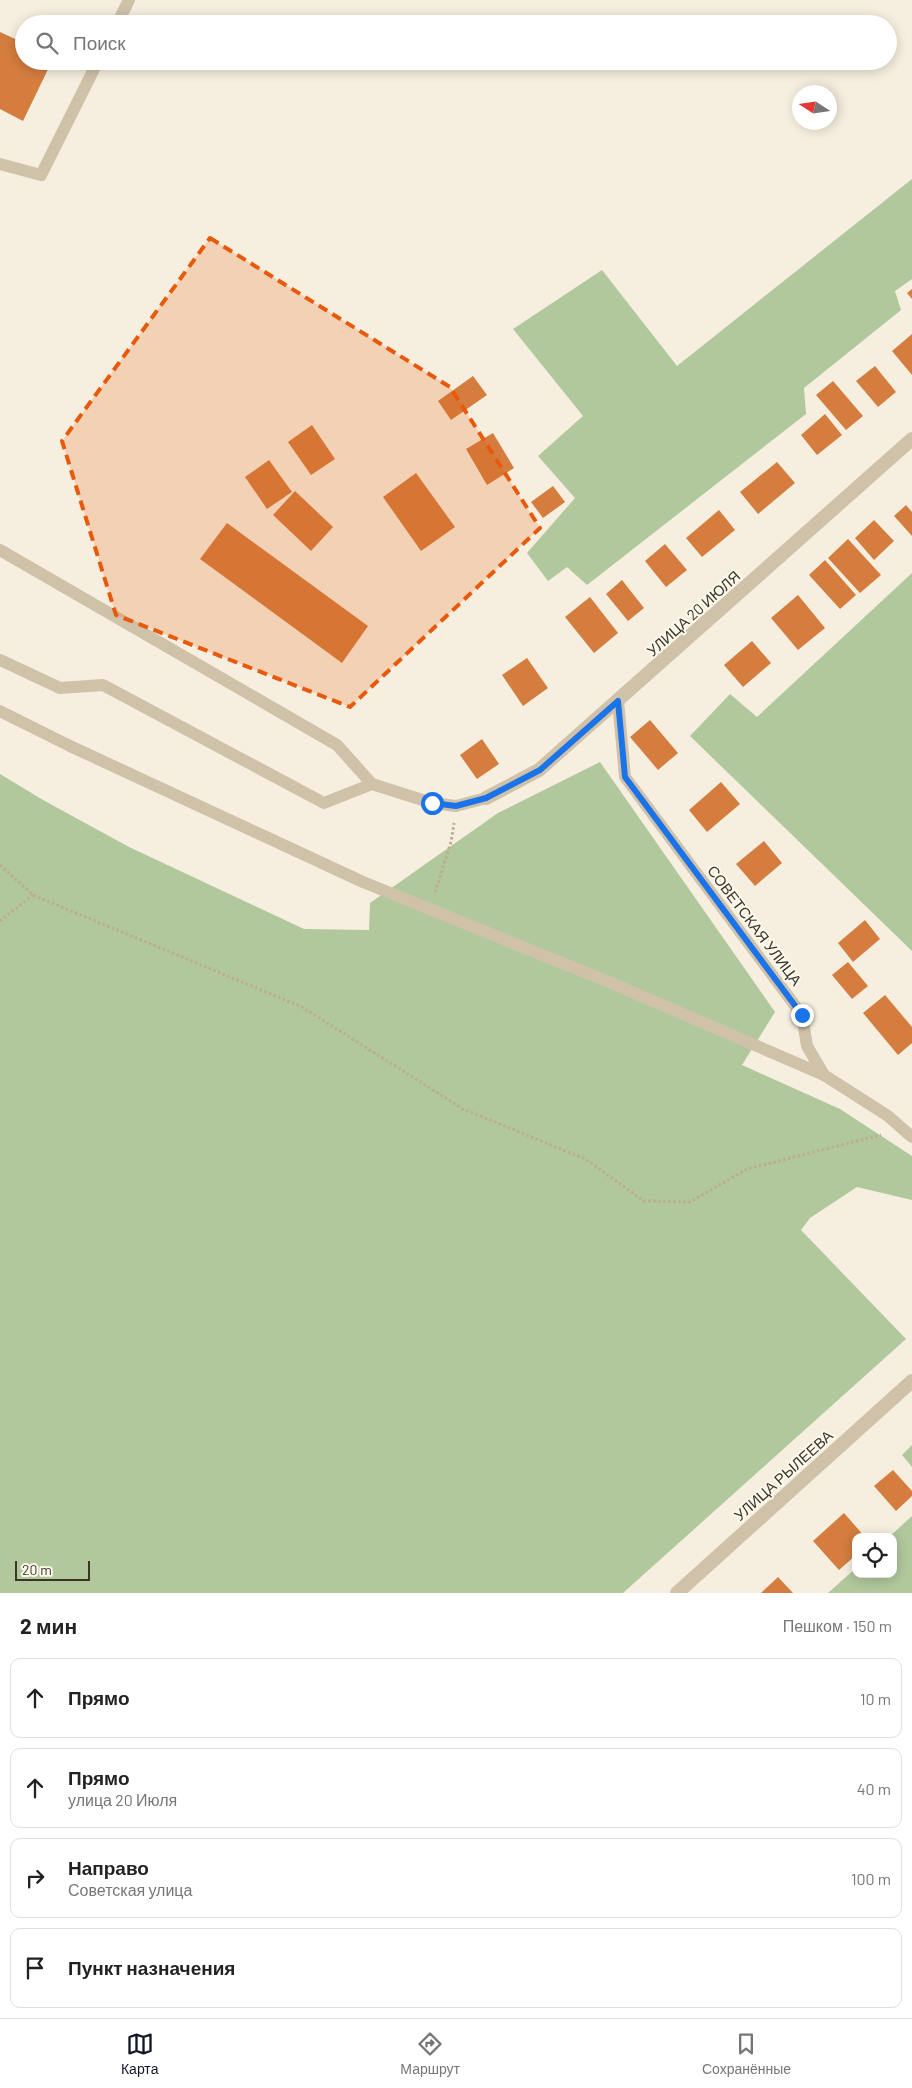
<!DOCTYPE html>
<html lang="ru">
<head>
<meta charset="utf-8">
<style>
  :root { --surface:#fff; --page:#f2f2f2; --text:#222; --muted:#767676; --line:#e0e0e0; --accent:#111827 }
  body { margin:0; font-family:Barlow,sans-serif; background:var(--page); color:var(--text) }
  .controls { position:absolute; right:15px; bottom:15px; display:grid; overflow:hidden; border-radius:10px; box-shadow:0 2px 12px #0003 }
  .controls button { width:45px; height:45px; display:grid; place-items:center; padding:0; border:0; border-bottom:1px solid var(--line); background:var(--surface); color:var(--text); font:25px sans-serif }
  .compass { position:absolute; left:792px; top:85px; width:45px; height:45px; border-radius:50%; background:var(--surface); box-shadow:0 2px 12px #0003; rotate:282deg }
  .scale { position:absolute; left:15px; bottom:12px; width:75px; box-sizing:border-box; padding-left:5px; border:2px solid #3c3329; border-top:0; font-size:14px; line-height:18px; white-space:nowrap; color:#3c3329; -webkit-text-stroke:4px #fcf8ec; paint-order:stroke }
  .stop { position:absolute; width:15px; height:15px; margin:-11px; border:4px solid #1a73e8; border-radius:50%; background:#fff }
  .stop.end { background:#1a73e8; border-color:#fff; box-shadow:0 1px 5px #0008 }
  .list { margin:0; padding:0; list-style:none }
  h2 { display:flex; justify-content:space-between; align-items:center; height:65px; margin:0; padding:0 20px; font-size:21px }
  h2 small { font-size:16px; font-weight:400; color:var(--muted) }
  .list li { display:grid; grid-template-columns:32px 1fr auto; gap:15px; align-items:center; box-sizing:border-box; height:80px; margin:0 10px 10px; padding:0 10px; border:1px solid var(--line); border-radius:10px }
  .list b { display:block; font-size:19px; white-space:nowrap }
  .list p { margin:0; font-size:16px; white-space:nowrap; color:var(--muted) }
  .list em { font-size:16px; font-style:normal; color:var(--muted) }
  .icon { flex:none; width:28px; height:28px; fill:none; stroke:currentColor; stroke-width:2; stroke-linecap:round; stroke-linejoin:round }
  .map { position:relative; flex:none; width:912px; height:1593px; overflow:hidden }
  .search { position:absolute; background:var(--surface); box-shadow:0 2px 12px #0003; left:15px; right:15px; top:15px; height:55px; display:flex; align-items:center; gap:12px; box-sizing:border-box; padding:0 18px; border-radius:28px; color:var(--muted); font-size:19px }
  .sheet { height:425px; background:var(--surface) }
  nav { display:flex; justify-content:space-around; align-items:center; box-sizing:border-box; height:70px; border-top:1px solid var(--line); background:var(--surface); font-size:14px; color:var(--muted) }
  nav a { display:grid; justify-items:center; gap:2px }
  nav .on { color:var(--accent) }
  .map>svg:first-child { display:block }
</style>
</head>
<body>
<div class="map">
<svg width="912" height="1593" viewBox="0 0 912 1593">
  <rect width="100%" height="100%" fill="#f6efdf"/>
  <g fill="#b1c79c">
    <path d="M912,179V279L895,291L901,310L804,388L806,414L587,585L567,567L548,581L527,553L575,498L538,456L583,416L513,329L602,270L677,366Z"/>
    <path d="M912,573V951L690,736L730,694L757,717Z"/>
    <path d="M600,762L775,1012L742,1065L840,1109L912,1156V1200L857,1187L810,1218L801,1230L906,1339L623,1593H0V774L43,800L129,847L304,929L369,930L370,903L498,813Z"/>
    <path d="M912,1445V1467L902,1455Z"/>
    <path d="M912,1516V1593H828L856,1568V1574H893V1537H889Z"/>
  </g>
  <g fill="#d47d3f">
    <path d="M0,32L24,43V61H52L23,121L0,109Z"/>
    <path d="M912,289V299L907,293Z"/>
    <path d="M912,334V375L892,351Z"/>
    <path d="M875,366L896,392L878,407L856,381Z"/>
    <path d="M473,376L487,395L451,420L438,401Z"/>
    <path d="M833,381L863,416L846,430L816,395Z"/>
    <path d="M825,414L842,435L817,455L801,435Z"/>
    <path d="M312,425L335,459L311,475L288,442Z"/>
    <path d="M493,433L514,468L487,485L466,449Z"/>
    <path d="M269,460L292,492L267,509L245,477Z"/>
    <path d="M777,462L795,483L758,514L740,492Z"/>
    <path d="M416,473L455,527L421,551L383,497Z"/>
    <path d="M553,486L565,502L543,518L531,502Z"/>
    <path d="M295,491L333,527L311,551L273,515Z"/>
    <path d="M906,505L912,512V536L894,516Z"/>
    <path d="M719,510L735,530L702,557L686,538Z"/>
    <path d="M874,520L894,541L874,560L855,538Z"/>
    <path d="M227,523L368,626L342,663L200,559Z"/>
    <path d="M848,539L881,575L860,593L828,558Z"/>
    <path d="M665,544L687,570L666,587L645,561Z"/>
    <path d="M825,560L856,595L840,609L809,575Z"/>
    <path d="M622,580L644,608L628,621L606,594Z"/>
    <path d="M798,595L825,628L798,650L771,618Z"/>
    <path d="M590,597L618,633L594,653L565,617Z"/>
    <path d="M752,641L771,663L743,687L724,665Z"/>
    <path d="M527,658L548,688L523,706L502,675Z"/>
    <path d="M650,720L678,753L658,770L630,737Z"/>
    <path d="M482,739L499,764L477,779L460,755Z"/>
    <path d="M721,782L740,804L707,832L689,810Z"/>
    <path d="M764,841L782,863L755,886L736,864Z"/>
    <path d="M865,920L880,939L853,962L838,943Z"/>
    <path d="M848,962L868,986L852,999L832,975Z"/>
    <path d="M885,995L912,1027V1043L898,1055L863,1013Z"/>
    <path d="M893,1470L912,1491V1496L896,1511L874,1486Z"/>
    <path d="M844,1513L865,1537H856V1555L839,1570L813,1541Z"/>
    <path d="M778,1577L793,1593H761Z"/>
  </g>
  <g fill="none" stroke-linecap="round" stroke-linejoin="round">
    <g stroke="#bcac92" stroke-width="3" stroke-dasharray="2.5 2.5" stroke-linecap="butt">
      <path d="M0,865L33,895L302,1007L463,1109L585,1159L644,1201L690,1202L747,1169L881,1135"/>
      <path d="M435,892L451,842L454,823"/>
      <path d="M0,921L33,895"/>
    </g>
    <g stroke="#d0c2a9" stroke-width="12">
      <path d="M117,24L129,0"/>
      <path d="M0,164L41,175L98,61"/>
      <path d="M0,550L337,745L372,784L432,803L456,806L486,798"/>
      <path d="M0,660L60,688L103,685L324,803L372,784"/>
      <path d="M618,701L625,777L802,1015L807,1046L824,1075L888,1116L912,1137"/>
      <path d="M0,711L70,746L363,882L609,982L824,1075"/>
    </g>
    <g stroke="#d0c2a9" stroke-width="14">
      <path d="M486,798L539,770L912,439"/>
      <path d="M677,1593L912,1381"/>
    </g>
  </g>
  <g fill="none" stroke-linecap="round" stroke-linejoin="round">
    <path stroke="#1a73e8" stroke-width="6" d="M432,803L456,806L486,798L540,770L618,701L625,777L802,1015"/>
  </g>
  <path fill="#e8590c" fill-opacity="0.2" stroke="#e8590c" stroke-width="4" stroke-dasharray="10 6" stroke-linejoin="round" d="M210,238L450,387L540,528L350,707L116,615L62,441Z"/>
  <g text-anchor="middle" dominant-baseline="central" stroke-width="4" stroke-linejoin="round" paint-order="stroke">
    <g font-size="15" fill="#3c3329" stroke="#fcf8ec">
      <text transform="translate(693 613) rotate(-42)">УЛИЦА 20 ИЮЛЯ</text>
      <text transform="translate(755 925) rotate(53)">СОВЕТСКАЯ УЛИЦА</text>
      <text transform="translate(783 1475) rotate(-42)">УЛИЦА РЫЛЕЕВА</text>
    </g>
  </g>
</svg>
<div class="controls">
<button><svg class="icon" aria-label="locate" viewBox="0 0 24 24"><circle cx="12" cy="12" r="6"/><path d="M12 2v4M12 18v4M2 12h4M18 12h4"/></svg></button>
</div>
<svg class="compass" viewBox="-18 -18 36 36"><path d="M0-13l5 13h-10z" fill="#e53935"/><path d="M0 13l5-13h-10z" fill="#767676"/></svg>
<div class="scale">20 m</div>
<div class="stop" style="left:432px;top:803px"></div>
<div class="stop end" style="left:802px;top:1015px"></div>
<div class="search"><svg class="icon" aria-label="search" viewBox="0 0 24 24"><circle cx="10" cy="10" r="6"/><path d="M15 15l6 6"/></svg>Поиск</div>
</div>
<section class="sheet">
<h2>2 мин<small>Пешком · 150 m</small></h2>
<ul class="list">
<li><svg class="icon" aria-label="ahead" viewBox="0 0 24 24"><path d="M12 20V5M6 11l6-6 6 6"/></svg><div><b>Прямо</b></div><em>10 m</em></li>
<li><svg class="icon" aria-label="ahead" viewBox="0 0 24 24"><path d="M12 20V5M6 11l6-6 6 6"/></svg><div><b>Прямо</b><p>улица 20 Июля</p></div><em>40 m</em></li>
<li><svg class="icon" aria-label="right" viewBox="0 0 24 24"><path d="M7 20v-9h11M14 6l5 5-5 5"/></svg><div><b>Направо</b><p>Советская улица</p></div><em>100 m</em></li>
<li><svg class="icon" aria-label="arrive" viewBox="0 0 24 24"><path d="M6 21V4h12l-3 4 3 4H6"/></svg><div><b>Пункт назначения</b></div></li>
</ul>
</section>
<nav>
<a class="on"><svg class="icon" aria-label="map" viewBox="0 0 24 24"><path d="M3 6l6-2 6 2 6-2v14l-6 2-6-2-6 2zM9 4v14M15 6v14"/></svg>Карта</a>
<a><svg class="icon" aria-label="directions" viewBox="0 0 24 24"><path d="M12 3l9 9-9 9-9-9zM9 14v-3h6M13 9l2 2-2 2"/></svg>Маршрут</a>
<a><svg class="icon" aria-label="saved" viewBox="0 0 24 24"><path d="M7 4h10v16l-5-4-5 4z"/></svg>Сохранённые</a>
</nav>
</body>
</html>
